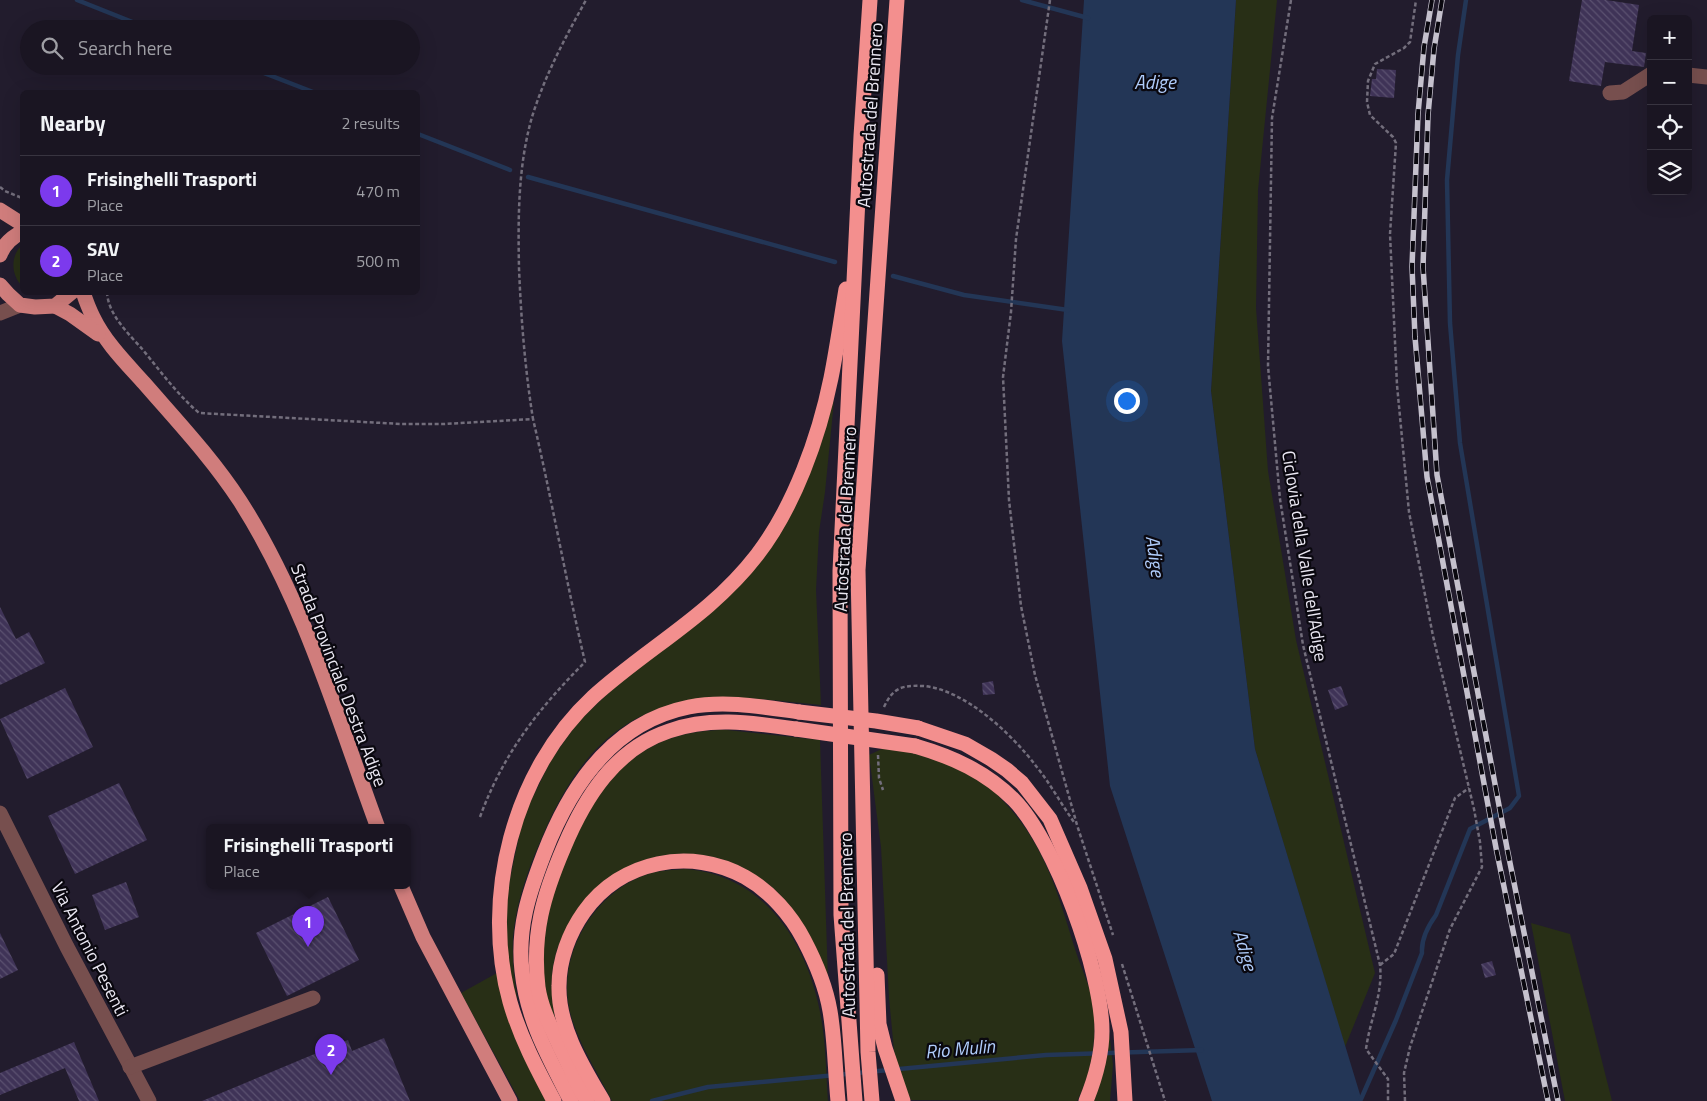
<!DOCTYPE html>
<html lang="en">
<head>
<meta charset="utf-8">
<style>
  :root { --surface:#1a1522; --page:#231e2a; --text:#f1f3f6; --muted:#9f9fa5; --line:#383440; --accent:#7c3aed }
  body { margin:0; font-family:"Titillium Web",sans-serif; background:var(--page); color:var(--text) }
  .controls { position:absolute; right:15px; top:15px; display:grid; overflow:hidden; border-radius:8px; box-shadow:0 5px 20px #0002 }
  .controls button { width:45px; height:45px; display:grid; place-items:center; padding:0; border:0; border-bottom:1px solid var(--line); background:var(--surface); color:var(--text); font:25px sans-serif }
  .you { position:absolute; left:1126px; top:400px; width:18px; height:18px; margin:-12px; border:4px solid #fff; border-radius:50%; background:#1a73e8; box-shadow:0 0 0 8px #1a73e833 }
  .badge { display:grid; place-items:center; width:32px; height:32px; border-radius:50%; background:var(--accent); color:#fff; font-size:16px; font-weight:700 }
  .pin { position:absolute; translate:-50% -41px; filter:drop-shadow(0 1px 2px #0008) }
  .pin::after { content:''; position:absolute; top:26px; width:18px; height:15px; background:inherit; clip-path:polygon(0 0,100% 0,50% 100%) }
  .popup { position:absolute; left:206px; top:824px; width:205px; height:65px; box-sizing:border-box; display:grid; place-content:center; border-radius:8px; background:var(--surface); filter:drop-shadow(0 1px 4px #0005); font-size:16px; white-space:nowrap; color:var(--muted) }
  .popup b { font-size:19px; color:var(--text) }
  .popup::after { content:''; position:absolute; left:50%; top:100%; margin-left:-10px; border:10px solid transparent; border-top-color:var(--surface) }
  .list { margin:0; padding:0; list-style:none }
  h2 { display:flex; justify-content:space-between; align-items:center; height:65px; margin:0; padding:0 20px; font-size:21px }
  h2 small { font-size:16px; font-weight:400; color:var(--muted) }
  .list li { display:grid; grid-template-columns:32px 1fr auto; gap:15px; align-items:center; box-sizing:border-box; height:70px; padding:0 20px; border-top:1px solid var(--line) }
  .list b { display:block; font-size:19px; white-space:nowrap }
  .list p { margin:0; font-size:16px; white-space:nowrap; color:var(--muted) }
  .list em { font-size:16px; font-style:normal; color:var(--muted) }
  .icon { flex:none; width:28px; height:28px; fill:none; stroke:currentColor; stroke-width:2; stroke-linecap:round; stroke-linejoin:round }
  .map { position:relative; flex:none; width:1707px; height:1101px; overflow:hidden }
  .search { position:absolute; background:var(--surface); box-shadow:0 5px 20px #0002; left:20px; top:20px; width:400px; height:55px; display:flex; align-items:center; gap:12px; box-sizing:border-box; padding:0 18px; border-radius:28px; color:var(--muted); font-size:19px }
  .panel { position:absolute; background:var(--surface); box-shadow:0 5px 20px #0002; left:20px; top:90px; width:400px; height:205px; border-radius:8px }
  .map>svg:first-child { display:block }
</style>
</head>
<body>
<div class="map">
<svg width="1707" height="1101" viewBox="0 0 1707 1101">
  <defs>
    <pattern id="building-back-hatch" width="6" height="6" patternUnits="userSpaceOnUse" patternTransform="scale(1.25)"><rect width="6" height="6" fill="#3f3357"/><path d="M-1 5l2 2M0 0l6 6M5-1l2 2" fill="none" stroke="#5b5170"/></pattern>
  </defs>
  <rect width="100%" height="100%" fill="#221c2d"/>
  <g fill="#282f16">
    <path d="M1236,0H1277L1258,190L1256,308L1268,471L1296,640L1375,973L1345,1047L1255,749L1211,391Z"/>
    <path d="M22,245V286C11,275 10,256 22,245Z"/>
    <path d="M834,401L825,492L819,532L816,590L821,705C771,701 720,691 671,705C601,724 566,779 540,842C527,872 516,904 513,937C512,958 514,980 518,1001L514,991L507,955V893L523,817L551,760L578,722L620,682L720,604L817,447Z"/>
    <path d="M727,730L820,740L828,980C812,948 797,906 768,884C701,830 607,851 568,926C562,937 556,949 554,962C550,981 552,999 555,1018L553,1022C550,1007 544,992 543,977C537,911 582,793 638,755C665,736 695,730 727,730Z"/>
    <path d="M886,747C922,755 959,763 988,786C994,790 999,797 1004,802C1047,847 1059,898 1077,955C1082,970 1093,994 1094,1009C1096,1041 1092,1073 1077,1101L911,1100L900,1077L894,1050L889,998L881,847L869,755Z"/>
    <path d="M686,869C766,876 808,944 821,1017C826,1045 826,1073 828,1101H612C599,1075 574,1036 569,1007C558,953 595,891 648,874C660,870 673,870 686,869Z"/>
    <path d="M1531,923L1570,934L1612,1101H1565Z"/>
    <path d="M497,973L547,1101H520L461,993Z"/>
    <path d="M1108,1022L1113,1065L1110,1101H1094Z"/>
  </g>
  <path fill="#233656" d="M1084,0H1236L1211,391L1255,749L1362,1101H1212L1110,786L1062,341Z"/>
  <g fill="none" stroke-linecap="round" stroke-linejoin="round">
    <g stroke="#233656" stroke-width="4.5">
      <path d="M77,0L150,29"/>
      <path d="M1022,0L1088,18"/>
      <path d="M246,66L313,92"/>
      <path d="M418,134L510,170"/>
      <path d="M528,177L835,262"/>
      <path d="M893,276L964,295L1068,310"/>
      <path d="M1361,1099L1396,1020L1422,953C1421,939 1428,926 1436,915L1470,829L1510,808L1519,796L1460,443L1450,323L1447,180L1458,55L1466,0"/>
      <path d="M652,1101L708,1087L1046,1055L1202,1050"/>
    </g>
  </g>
  <g fill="url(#building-back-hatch)">
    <path d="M1582,0H1606L1639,5L1632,51L1646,53L1644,67L1605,62L1601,86L1569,81Z"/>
    <path d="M1377,69L1396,70L1394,98L1370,96L1372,79H1376Z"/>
    <path d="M0,607L16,639L29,632L45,663L0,685Z"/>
    <path d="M993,681L995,694L983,695L982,683Z"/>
    <path d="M1341,686L1348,705L1335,710L1328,690Z"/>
    <path d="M65,688L93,747L27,779L0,719Z"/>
    <path d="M119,783L147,840L75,874L48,816Z"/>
    <path d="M126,882L139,917L105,930L92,895Z"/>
    <path d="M328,897L359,960L287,996L256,933Z"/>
    <path d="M0,933L18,970L0,979Z"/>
    <path d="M1492,961L1496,975L1485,978L1481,964Z"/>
    <path d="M384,1038L410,1101H202L348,1040L352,1051Z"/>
    <path d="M74,1042L99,1101H79L65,1068L0,1095V1073Z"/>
  </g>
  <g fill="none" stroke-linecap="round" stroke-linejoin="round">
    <g stroke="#736e7c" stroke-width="2.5" stroke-dasharray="4 2.5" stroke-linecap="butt">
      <path d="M1050,0L1016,239L1011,312L1003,377L1009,500L1021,606L1035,675L1077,825L1113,935"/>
      <path d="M1291,0L1272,118L1268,366L1280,499L1303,645L1380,965C1383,995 1370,1019 1366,1049L1388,1079V1101"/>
      <path d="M0,187L5,191L22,198"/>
      <path d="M107,292C108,315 129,334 143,350C161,372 177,394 199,413L401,424H444L533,419C525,369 521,318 519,268C518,217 518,166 532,117C545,75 565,38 586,0"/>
      <path d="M884,707C893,688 901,685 923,686C964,689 1012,734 1036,766C1050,783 1061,804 1074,822"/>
      <path d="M878,755L879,778L883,790"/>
      <path d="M480,817C503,754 538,709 585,662C566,581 552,500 533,419"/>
      <path d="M1122,964L1165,1101"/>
      <path d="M1380,965L1394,954L1455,798L1469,788"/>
      <path d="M1405,1101L1404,1073L1410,1047L1450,929L1482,867L1480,842L1474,809L1433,636L1409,512L1397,385L1390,234L1396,143L1393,137L1370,115L1367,102L1368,81L1375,64L1404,48L1410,42L1416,0"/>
    </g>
    <g stroke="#774f4e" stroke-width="15">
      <path d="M1688,75L1707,77"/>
      <path d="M1610,93L1623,92L1651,74"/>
      <path d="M0,313L20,305"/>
      <path d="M0,813L67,947L149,1101"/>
      <path d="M130,1067L313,998"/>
    </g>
    <g stroke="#d07d7c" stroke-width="15">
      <path d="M0,210L22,224"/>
      <path d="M0,255C4,244 12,237 22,232"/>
      <path d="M0,285L8,294L20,305L35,307L55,306L72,292"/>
      <path d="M83,292C86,301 89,309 93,317C105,342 126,363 144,383C177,421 212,458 240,501C304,601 337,717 378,828"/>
      <path d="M55,306L70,314L98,334"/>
      <path d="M401,886L423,937L510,1101"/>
    </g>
    <g stroke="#f38f8e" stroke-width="15">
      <path d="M918,728L965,744L991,759L1007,770L1022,783L1050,819L1080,888L1105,959L1121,1032L1125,1101"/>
      <path d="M915,746C953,757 986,772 1014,800C1055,842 1102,972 1102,1031C1102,1056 1095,1079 1086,1101"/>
      <path d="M877,975L879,1024L885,1048L903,1101"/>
      <path d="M554,1101C537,1069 520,1037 510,1002C481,898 513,771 593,697C648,647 710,616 757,555C794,507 819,437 831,378C837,348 841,319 846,289"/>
      <path d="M571,1101C549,1058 527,1020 522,971C517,928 529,893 544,854C570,786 613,722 689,707C726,700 763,707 799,712"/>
      <path d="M587,1101C577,1084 569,1065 560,1047C551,1027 541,1008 538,987C532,934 543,896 564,847C585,797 615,749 669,731C711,716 753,723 796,729"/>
      <path d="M603,1101C583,1067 558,1027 559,986C559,960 569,933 584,912C621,860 691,847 745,877C770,891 791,915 804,940C815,961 826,987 830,1011C835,1040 835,1071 838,1101"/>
      <path d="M855,1101L841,915L840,571L861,136L870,0"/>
      <path d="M872,1101L868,1052L858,570L897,0"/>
    </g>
    <g stroke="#c5c1cd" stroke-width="5.5">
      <g id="rail">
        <path d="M1432,0L1424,47L1418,114L1412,267L1415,337L1427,477L1496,848L1548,1101"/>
        <path d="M1442,0L1434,49L1428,115L1423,267L1437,475L1507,848L1558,1101"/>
      </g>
    </g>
    <use href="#rail" stroke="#0a080f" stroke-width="4" stroke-dasharray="11" stroke-linecap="butt"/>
    <g stroke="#f38f8e" stroke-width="15">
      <path d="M799,712L876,721L918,728"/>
      <path d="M796,729L915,746"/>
    </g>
  </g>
  <g text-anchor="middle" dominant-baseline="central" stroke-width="4.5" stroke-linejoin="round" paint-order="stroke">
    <g font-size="18" fill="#ebe8f3" stroke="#0a080f">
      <text transform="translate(870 115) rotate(-86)">Autostrada del Brennero</text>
      <text transform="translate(845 519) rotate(-87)">Autostrada del Brennero</text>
      <text transform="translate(1305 556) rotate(81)">Ciclovia della Valle dell'Adige</text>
      <text transform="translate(339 675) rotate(69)">Strada Provinciale Destra Adige</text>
      <text transform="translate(847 925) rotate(-91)">Autostrada del Brennero</text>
      <text transform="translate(90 949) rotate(63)">Via Antonio Pesenti</text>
    </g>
    <g font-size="19" font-style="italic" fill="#afccfb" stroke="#0a080f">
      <text x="1155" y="81">Adige</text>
      <text transform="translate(1156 556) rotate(82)">Adige</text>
      <text transform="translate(1246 950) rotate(74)">Adige</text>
      <text transform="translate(960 1048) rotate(-5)">Rio Mulin</text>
    </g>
  </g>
</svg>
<div class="controls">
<button>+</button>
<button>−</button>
<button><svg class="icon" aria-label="locate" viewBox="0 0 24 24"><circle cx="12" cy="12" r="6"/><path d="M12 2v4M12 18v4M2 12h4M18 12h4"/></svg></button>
<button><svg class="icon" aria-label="layers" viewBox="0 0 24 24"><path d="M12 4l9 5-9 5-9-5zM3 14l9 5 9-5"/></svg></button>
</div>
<div class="you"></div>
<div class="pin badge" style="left:308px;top:947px">1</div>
<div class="popup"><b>Frisinghelli Trasporti</b>Place</div>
<div class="pin badge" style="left:331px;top:1075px">2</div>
<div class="search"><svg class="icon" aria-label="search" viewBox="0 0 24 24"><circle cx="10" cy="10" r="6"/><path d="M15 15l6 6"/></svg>Search here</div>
<section class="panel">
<h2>Nearby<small>2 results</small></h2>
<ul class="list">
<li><span class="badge">1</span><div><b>Frisinghelli Trasporti</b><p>Place</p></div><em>470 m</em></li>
<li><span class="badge">2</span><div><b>SAV</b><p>Place</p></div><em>500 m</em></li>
</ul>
</section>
</div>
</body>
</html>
